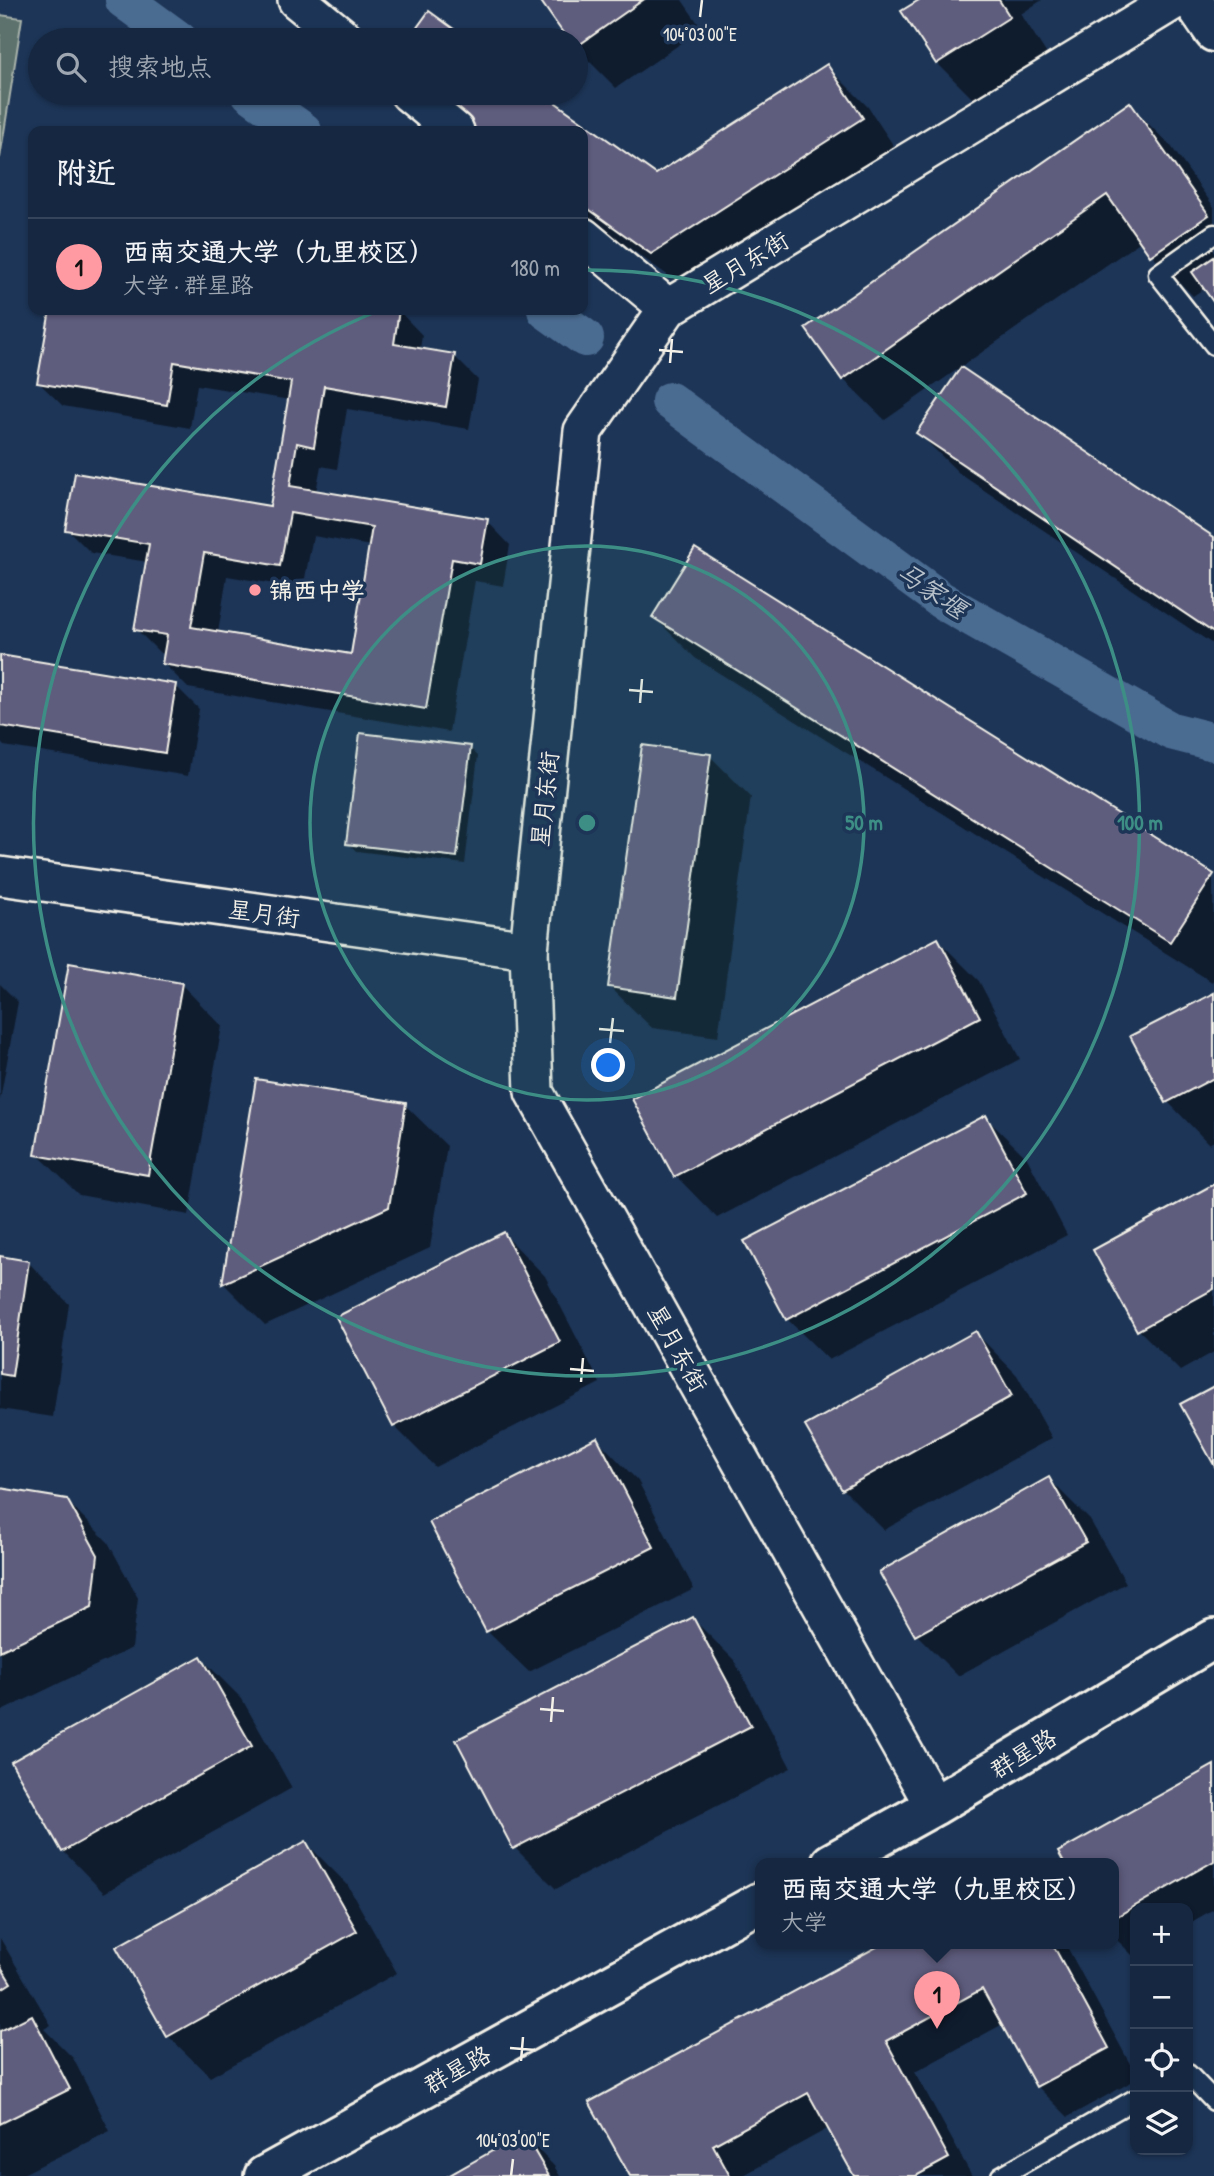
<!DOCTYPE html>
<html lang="zh">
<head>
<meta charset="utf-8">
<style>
  :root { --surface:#162841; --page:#23344c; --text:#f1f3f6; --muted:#9ea6b1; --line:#35445a; --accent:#ff9aa2 }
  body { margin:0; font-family:"Patrick Hand","LXGW WenKai TC",sans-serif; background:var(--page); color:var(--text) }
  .controls { position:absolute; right:21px; bottom:21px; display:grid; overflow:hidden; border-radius:14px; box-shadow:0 2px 5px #0004 }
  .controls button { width:63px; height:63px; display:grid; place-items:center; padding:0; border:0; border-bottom:2px solid var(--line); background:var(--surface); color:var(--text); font:35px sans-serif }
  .you { position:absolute; left:609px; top:1066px; width:24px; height:24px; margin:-18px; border:5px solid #fff; border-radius:50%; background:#1a73e8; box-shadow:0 0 0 10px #1a73e833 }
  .badge { display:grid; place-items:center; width:46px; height:46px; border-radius:50%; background:var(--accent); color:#111; font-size:23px; font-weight:700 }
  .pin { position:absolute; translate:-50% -58px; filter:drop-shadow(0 2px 4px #0008) }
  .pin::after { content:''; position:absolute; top:37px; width:24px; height:21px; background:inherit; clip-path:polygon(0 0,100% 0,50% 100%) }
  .popup { position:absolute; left:755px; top:1858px; width:364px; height:91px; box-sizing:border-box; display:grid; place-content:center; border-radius:14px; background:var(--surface); filter:drop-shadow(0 2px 5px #0005); font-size:23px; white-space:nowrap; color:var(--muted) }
  .popup b { font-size:26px; color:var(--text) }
  .popup::after { content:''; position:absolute; left:50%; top:100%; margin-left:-14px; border:14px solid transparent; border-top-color:var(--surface) }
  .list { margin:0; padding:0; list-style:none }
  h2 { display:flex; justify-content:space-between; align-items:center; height:91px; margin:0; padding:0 28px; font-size:30px }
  h2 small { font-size:23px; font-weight:400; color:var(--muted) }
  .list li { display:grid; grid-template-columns:46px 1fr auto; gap:21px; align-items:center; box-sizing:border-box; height:98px; padding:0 28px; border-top:2px solid var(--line) }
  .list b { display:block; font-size:26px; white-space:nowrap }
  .list p { margin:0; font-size:23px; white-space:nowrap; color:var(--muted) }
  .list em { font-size:23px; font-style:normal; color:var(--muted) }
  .icon { flex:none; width:38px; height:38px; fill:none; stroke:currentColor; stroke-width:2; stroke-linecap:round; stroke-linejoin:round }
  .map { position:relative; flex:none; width:1214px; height:2176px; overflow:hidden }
  .search { position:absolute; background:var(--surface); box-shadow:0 2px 5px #0004; left:28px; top:28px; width:560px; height:77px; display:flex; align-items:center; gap:18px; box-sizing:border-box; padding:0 24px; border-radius:38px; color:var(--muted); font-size:26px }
  .panel { position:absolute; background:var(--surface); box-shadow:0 2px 5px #0004; left:28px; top:126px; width:560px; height:189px; border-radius:14px }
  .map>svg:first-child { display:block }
</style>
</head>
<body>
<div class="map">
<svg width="1214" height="2176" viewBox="0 0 1214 2176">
  <rect width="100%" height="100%" fill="#1d3557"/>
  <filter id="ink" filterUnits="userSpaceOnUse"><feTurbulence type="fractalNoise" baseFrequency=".0143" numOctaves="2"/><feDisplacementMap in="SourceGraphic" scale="14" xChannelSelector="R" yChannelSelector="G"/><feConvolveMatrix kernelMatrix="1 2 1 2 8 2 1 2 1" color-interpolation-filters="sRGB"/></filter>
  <g filter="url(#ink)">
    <path fill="#5d726d" stroke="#a8b2aa" stroke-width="2" d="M0,15L22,18L0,158Z"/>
    <g fill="#0007" fill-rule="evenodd">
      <path d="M542,0H682L702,29L616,88L576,48V40H570Z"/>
      <path d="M922,0H1042L1021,14L1050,59L978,104L937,63Z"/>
      <path d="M827,66L868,107L903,160L694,294L583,215V131H465L417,93H539L656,176Z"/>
      <path d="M1129,105L1171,146L1214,207V300L1205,288L1193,296L1152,255L1141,241L885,420L843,379Z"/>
      <path d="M52,310H390L399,311L422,335L420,350L454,356L478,380L469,429L347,409L337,469L321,466L316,492L487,521L510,545L503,586L475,581L449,732L188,688L164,664L166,654L160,653L136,629L148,562L91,553L67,529L271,508L290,400L197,385L190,428L63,406L39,383ZM313,536L371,546L352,656L218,633L227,576L303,589Z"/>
      <path d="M918,433L1214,539V645L960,474Z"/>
      <path d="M654,617L1213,875L1214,979L1212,982L695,658Z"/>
      <path d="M0,657L175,685L199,709L188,776L4,746L0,742Z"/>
      <path d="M470,748L478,756L465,864L356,851L348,843Z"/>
      <path d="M710,756L751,797L718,1037L652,1028L610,987Z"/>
      <path d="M938,940L979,981L1020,1059L717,1218L676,1176L635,1099Z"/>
      <path d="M0,984L18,1002L0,1100Z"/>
      <path d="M181,984L222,1026L189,1215L79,1195L37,1154Z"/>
      <path d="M1214,995V1141L1209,1144L1168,1102L1133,1037Z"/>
      <path d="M257,1081L405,1105L447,1146L430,1248L265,1325L224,1284Z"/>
      <path d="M985,1117L1027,1158L1067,1235L829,1360L787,1319Z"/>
      <path d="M1214,1186V1352L1180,1371L1139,1330Z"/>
      <path d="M504,1234L545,1276L600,1383L435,1467L394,1426Z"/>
      <path d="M0,1258L28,1262L69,1304L53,1417L0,1409Z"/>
      <path d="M976,1333L1017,1375L1052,1438L884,1530L843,1489Z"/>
      <path d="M597,1439L638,1481L694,1589L529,1672L487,1631Z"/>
      <path d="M1049,1479L1090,1520L1126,1583L958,1676L917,1635Z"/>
      <path d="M0,1490L66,1500L108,1542L138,1598L132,1648L0,1712Z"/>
      <path d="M693,1619L734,1660L791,1768L556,1889L515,1848Z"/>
      <path d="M201,1658L242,1699L292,1788L104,1893L63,1851Z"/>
      <path d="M1214,1767V1909L1188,1924V1908H1135V1953L1132,1955L1114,1937V1863Z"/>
      <path d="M306,1843L347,1884L397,1973L210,2077L168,2036Z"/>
      <path d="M0,1938L51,2025L44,2029L73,2058L110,2131L19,2176H0Z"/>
      <path d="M887,1943H1065L1135,2073V2080L1068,2117L1037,2086L1003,2024L915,2072L972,2176H856L829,2128L742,2176H632Z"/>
      <path d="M524,2135L554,2166L560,2176H452Z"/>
    </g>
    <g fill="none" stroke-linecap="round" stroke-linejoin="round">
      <g stroke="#4b6c91" stroke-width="38">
        <path d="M124,0L179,40"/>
        <path d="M250,93L303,131"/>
        <path d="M546,310L585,338"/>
        <path d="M670,401L941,600L1171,731L1214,742"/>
      </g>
    </g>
    <g fill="#5f5d7e" stroke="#f4f1e8" stroke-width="2" fill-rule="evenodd">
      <path d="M540,0H643L576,47V40H568Z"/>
      <path d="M919,0H999L1010,17L936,64L901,11Z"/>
      <path d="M429,11L469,40H408Z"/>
      <path d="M827,64L863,118L651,254L583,205V131H479L425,93H542L656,174Z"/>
      <path d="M1130,102L1209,215L1150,256L1107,195L842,380L805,328Z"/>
      <path d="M1214,257V303L1192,272Z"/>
      <path d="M50,310H399L394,344L455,354L446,407L324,386L314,447L297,443L290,486L488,519L480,564L452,559L426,709L162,664L167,635L134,630L149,544L65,530L75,473L270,506L291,382L174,362L167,405L37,383ZM290,513L372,527L351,654L191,627L204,553L280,566Z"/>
      <path d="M961,367L1214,537V633L916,433Z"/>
      <path d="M695,548L1214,874L1170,942L652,617Z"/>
      <path d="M0,655L176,684L165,753L0,726Z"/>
      <path d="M360,733L471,746L457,857L346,844Z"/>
      <path d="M642,745L711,754L677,997L608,987Z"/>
      <path d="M938,938L980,1017L674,1177L632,1099Z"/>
      <path d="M69,963L182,983L148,1175L35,1155Z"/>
      <path d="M1214,993V1078L1166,1103L1130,1036Z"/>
      <path d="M256,1079L406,1103L389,1207L222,1284Z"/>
      <path d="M986,1115L1027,1193L786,1320L744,1241Z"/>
      <path d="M1214,1184V1289L1137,1331L1093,1250Z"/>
      <path d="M504,1232L560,1342L393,1427L336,1317Z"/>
      <path d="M0,1256L29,1261L12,1376L0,1374Z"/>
      <path d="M976,1331L1012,1396L842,1490L805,1426Z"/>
      <path d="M1214,1386V1465L1180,1404Z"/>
      <path d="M597,1437L654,1547L486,1632L429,1522Z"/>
      <path d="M1049,1477L1086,1542L915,1636L879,1572Z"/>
      <path d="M0,1488L67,1499L98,1555L92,1607L0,1651Z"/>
      <path d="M693,1617L751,1726L513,1849L456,1740Z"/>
      <path d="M201,1656L252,1746L62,1852L11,1762Z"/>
      <path d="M1214,1765V1861L1114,1918V1863H1064L1058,1852Z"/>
      <path d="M306,1841L357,1931L167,2037L116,1947Z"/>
      <path d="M884,1943H1052L1109,2048L1036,2087L982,1989L886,2041L949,2158L916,2176H854L808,2093L713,2145L730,2176H630L589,2102Z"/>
      <path d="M0,1965L11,1983L0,1990Z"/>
      <path d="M32,2015L70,2089L0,2124V2031Z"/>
      <path d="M524,2133L549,2176H448Z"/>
    </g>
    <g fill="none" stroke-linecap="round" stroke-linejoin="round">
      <g stroke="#f4f1e8" stroke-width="23">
        <g id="service">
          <path d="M1214,234L1158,274L1214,345"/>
          <path d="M1188,2074L1214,2101"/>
          <path d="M1001,2176L1135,2099"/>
        </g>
      </g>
      <g stroke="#f4f1e8" stroke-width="42">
        <g id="minor">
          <path d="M297,0L346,40"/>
          <path d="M409,93L455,131"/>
          <path d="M583,237L668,308"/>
          <path d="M0,876L529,950"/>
          <path d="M934,1806L534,1092L529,950L583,431L668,308L1175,0"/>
        </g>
      </g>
      <g stroke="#f4f1e8" stroke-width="44">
        <g id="tertiary">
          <path d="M1192,0L1214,32"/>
          <path d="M831,1863L934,1806L1214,1639"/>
          <path d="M264,2176L760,1902"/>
        </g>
      </g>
      <use href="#service" stroke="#1d3557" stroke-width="18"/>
      <use href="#minor" stroke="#1d3557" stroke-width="37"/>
      <use href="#tertiary" stroke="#1d3557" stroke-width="38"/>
    </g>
  </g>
  <path fill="none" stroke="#f4f1e8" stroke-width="2.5" d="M700,17L702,0M659,350L683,352M670,363L672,339M629,690L653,692M640,703L642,679M599,1029L624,1031M610,1043L613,1018M570,1369L594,1371M581,1382L583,1358M540,1709L564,1711M551,1722L553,1697M510,2048L535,2050M521,2061L523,2037M511,2176L513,2159"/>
  <circle cx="587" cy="823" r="277" fill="#3d8f86" fill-opacity=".12"/>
  <g fill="none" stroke="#3d8f86" stroke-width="3.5">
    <circle cx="587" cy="823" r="277"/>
    <path d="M587 270A553 553 0 1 1 380 310"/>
  </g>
  <circle fill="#ff9aa2" stroke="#1d3557" stroke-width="2.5" cx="255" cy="590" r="7"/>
  <g text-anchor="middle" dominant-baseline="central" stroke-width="7" stroke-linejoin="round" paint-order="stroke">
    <g font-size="24" fill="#f4f1e8" stroke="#1d3557">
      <text transform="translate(745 262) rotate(-31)">星月东街</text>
      <text transform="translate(544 799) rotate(-84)">星月东街</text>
      <text transform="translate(264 913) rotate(8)">星月街</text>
      <text transform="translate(678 1348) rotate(61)">星月东街</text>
      <text transform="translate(1023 1753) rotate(-31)">群星路</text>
      <text transform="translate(457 2069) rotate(-29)">群星路</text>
    </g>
    <g font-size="24" font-weight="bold" fill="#f4f1e8" stroke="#1d3557" text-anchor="start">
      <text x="269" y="590">锦西中学</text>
    </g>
    <g font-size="26" font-style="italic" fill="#b9c2ca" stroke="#1d3557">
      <text transform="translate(932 590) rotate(34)">马家堰</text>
    </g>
  </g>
  <g font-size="18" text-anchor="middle" fill="#f4f1e8" stroke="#1d3557" stroke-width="7" stroke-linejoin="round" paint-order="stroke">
    <text x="700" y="41">104°03'00"E</text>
    <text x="513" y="2147">104°03'00"E</text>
  </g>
  <circle cx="587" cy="823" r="10" fill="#3d8f86" stroke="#1d3557" stroke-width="3.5"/>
  <g font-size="21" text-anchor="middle" font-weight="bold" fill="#3d8f86" stroke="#1d3557" stroke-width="7" stroke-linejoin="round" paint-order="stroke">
    <text x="864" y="830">50 m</text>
    <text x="1140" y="830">100 m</text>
  </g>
</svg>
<div class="controls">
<button>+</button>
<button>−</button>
<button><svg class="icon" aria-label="locate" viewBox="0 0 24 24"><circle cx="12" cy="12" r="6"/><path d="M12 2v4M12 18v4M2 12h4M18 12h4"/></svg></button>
<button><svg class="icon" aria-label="layers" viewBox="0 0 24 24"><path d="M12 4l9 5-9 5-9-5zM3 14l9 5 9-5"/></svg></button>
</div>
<div class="you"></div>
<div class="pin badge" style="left:937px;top:2029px">1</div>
<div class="popup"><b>西南交通大学（九里校区）</b>大学</div>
<div class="search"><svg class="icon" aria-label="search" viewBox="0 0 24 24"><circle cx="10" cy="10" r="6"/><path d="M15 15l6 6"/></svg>搜索地点</div>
<section class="panel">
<h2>附近<small></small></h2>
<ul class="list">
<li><span class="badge">1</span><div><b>西南交通大学（九里校区）</b><p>大学 · 群星路</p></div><em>180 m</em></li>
</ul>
</section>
</div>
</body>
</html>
